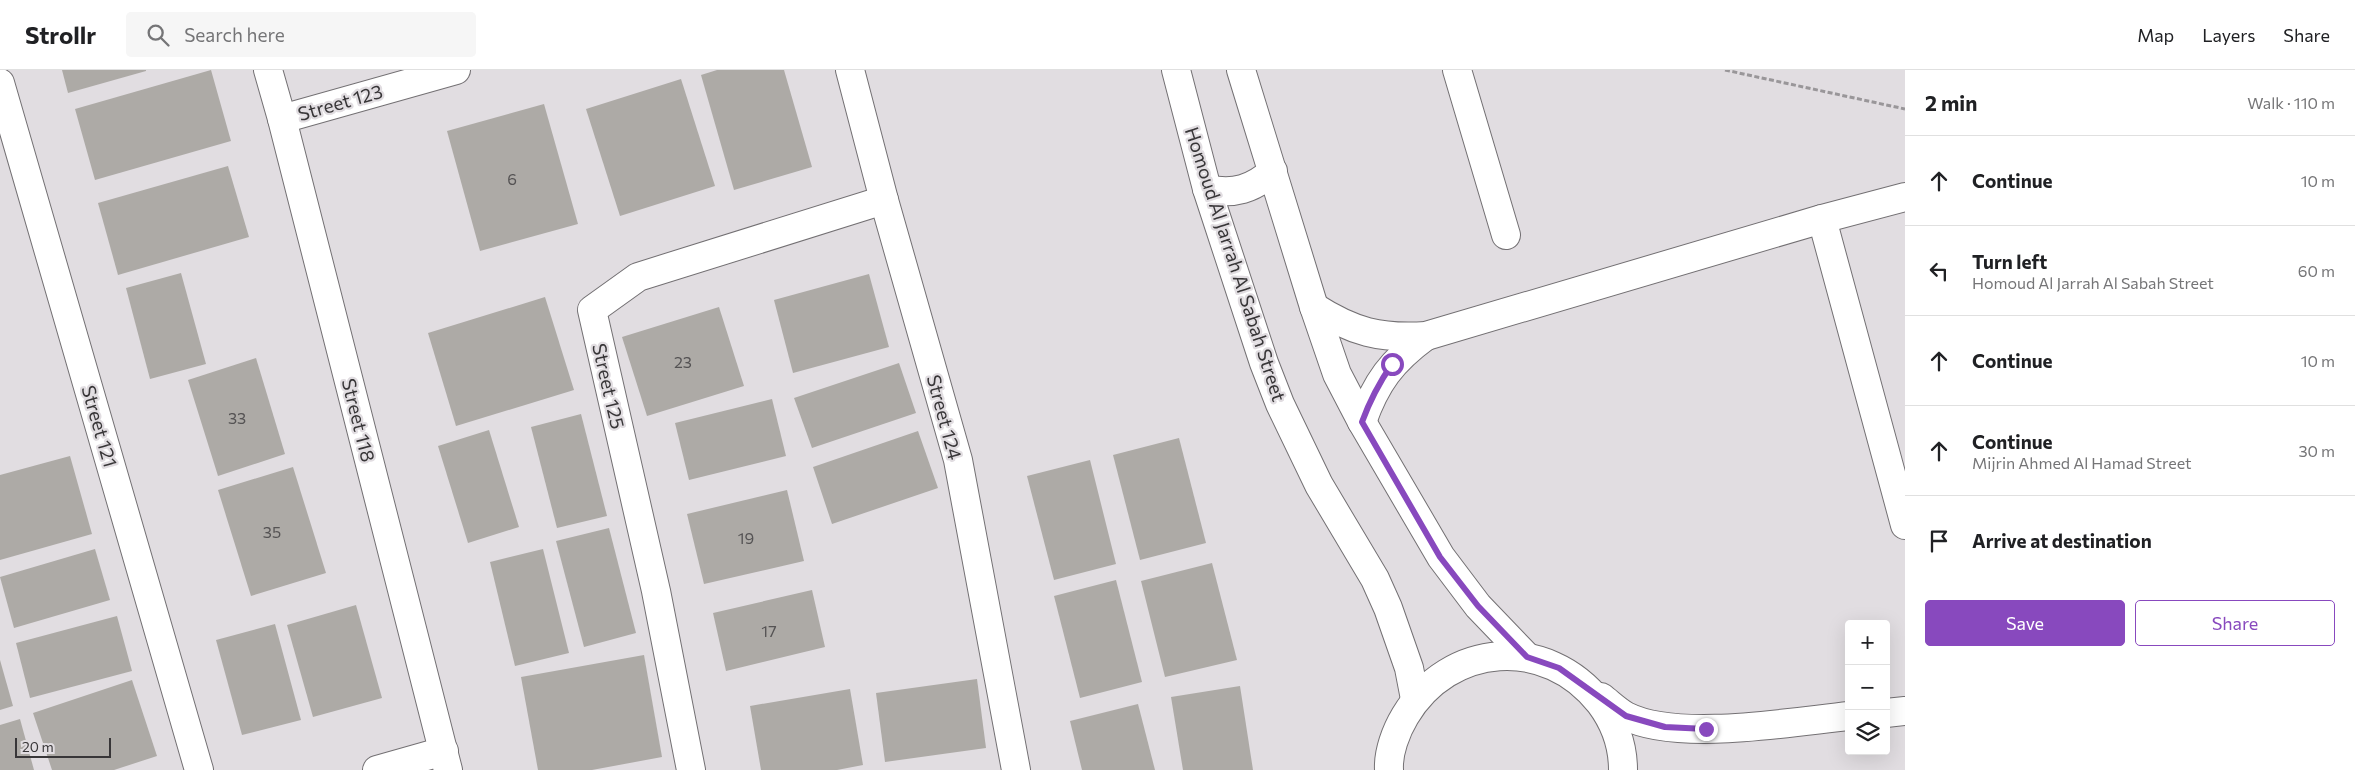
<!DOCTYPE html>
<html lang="en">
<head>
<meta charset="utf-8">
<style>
  :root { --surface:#fff; --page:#f6f6f6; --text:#202124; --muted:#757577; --line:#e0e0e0; --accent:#8849be }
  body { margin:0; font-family:Commissioner,sans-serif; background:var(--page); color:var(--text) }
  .controls { position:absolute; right:15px; bottom:15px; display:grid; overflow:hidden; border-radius:5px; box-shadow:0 5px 20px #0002 }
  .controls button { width:45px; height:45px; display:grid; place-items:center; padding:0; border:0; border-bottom:1px solid var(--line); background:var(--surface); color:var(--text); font:25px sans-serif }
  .scale { position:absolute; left:15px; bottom:12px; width:96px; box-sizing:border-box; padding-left:5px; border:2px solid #383638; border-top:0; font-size:14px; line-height:18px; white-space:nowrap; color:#383638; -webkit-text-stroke:4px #e1dde1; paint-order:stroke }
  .stop { position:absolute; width:15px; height:15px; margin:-11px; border:4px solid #8849be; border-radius:50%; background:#fff }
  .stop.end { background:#8849be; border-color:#fff; box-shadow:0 1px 5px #0008 }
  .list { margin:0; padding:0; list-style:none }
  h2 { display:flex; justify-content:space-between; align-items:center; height:65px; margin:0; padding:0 20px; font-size:21px }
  h2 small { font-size:16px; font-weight:400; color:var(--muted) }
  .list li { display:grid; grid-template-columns:32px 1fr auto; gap:15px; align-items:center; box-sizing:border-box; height:90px; padding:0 20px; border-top:1px solid var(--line) }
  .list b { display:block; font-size:19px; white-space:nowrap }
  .list p { margin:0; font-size:16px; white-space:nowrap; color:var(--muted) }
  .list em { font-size:16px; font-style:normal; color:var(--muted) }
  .actions { display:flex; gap:10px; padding:15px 20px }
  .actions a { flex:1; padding:11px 0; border:1px solid var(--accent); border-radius:5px; text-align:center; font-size:18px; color:var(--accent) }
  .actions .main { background:var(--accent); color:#fff }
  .icon { flex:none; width:28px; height:28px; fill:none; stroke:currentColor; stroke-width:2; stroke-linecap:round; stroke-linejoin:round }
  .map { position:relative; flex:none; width:1905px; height:700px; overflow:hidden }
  header { display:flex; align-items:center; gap:30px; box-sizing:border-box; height:70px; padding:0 25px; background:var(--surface); border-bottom:1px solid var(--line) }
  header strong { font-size:24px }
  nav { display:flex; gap:28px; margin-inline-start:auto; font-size:18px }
  .search { width:350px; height:45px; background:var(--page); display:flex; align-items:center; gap:12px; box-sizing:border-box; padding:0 18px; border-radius:5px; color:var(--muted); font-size:19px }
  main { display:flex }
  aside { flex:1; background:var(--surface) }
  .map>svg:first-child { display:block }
</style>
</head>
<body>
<header>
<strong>Strollr</strong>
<div class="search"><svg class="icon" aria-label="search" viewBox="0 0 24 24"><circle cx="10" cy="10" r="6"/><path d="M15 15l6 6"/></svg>Search here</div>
<nav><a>Map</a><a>Layers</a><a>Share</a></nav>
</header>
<main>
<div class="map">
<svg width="1905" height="700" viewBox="0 0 1905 700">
  <rect width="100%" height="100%" fill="#e1dde1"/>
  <g fill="#adaaa6">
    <path d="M62,0H146V1L68,23Z"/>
    <path d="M211,0L231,71L95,110L75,39Z"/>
    <path d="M717,0H784L812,97L734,120L701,5Z"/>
    <path d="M681,9L715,116L620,146L586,39Z"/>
    <path d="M544,34L578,154L480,181L447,61Z"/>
    <path d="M228,96L249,167L118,205L98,133Z"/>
    <path d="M181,203L206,294L150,309L126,218Z"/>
    <path d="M869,204L889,277L793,303L774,230Z"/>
    <path d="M545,227L574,320L456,356L428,263Z"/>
    <path d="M719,237L744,316L647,346L622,267Z"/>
    <path d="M256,288L285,384L218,406L188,310Z"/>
    <path d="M899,293L916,343L812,378L794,328Z"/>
    <path d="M772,329L786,386L689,410L675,353Z"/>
    <path d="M581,344L607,446L557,458L531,357Z"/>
    <path d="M489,360L519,457L468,473L438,376Z"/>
    <path d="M918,361L938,418L832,454L813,397Z"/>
    <path d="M1179,368L1206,473L1140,490L1113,385Z"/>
    <path d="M70,386L92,464L0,490V405Z"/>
    <path d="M1090,390L1116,494L1054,510L1027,406Z"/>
    <path d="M293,397L326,503L251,526L218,420Z"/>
    <path d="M787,420L804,491L704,514L687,444Z"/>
    <path d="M609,458L636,563L584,577L556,471Z"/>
    <path d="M95,479L110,530L14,558L0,507Z"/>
    <path d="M543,479L569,583L515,596L490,492Z"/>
    <path d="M1212,493L1237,590L1165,607L1141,511Z"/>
    <path d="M1116,510L1142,612L1080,628L1054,526Z"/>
    <path d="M812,520L825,577L726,601L713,543Z"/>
    <path d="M356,535L382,628L313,647L287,555Z"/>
    <path d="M117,546L132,601L30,628L16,573Z"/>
    <path d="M275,554L301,650L242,665L216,570Z"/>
    <path d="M644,585L662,687L592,700H538L521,607Z"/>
    <path d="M0,590L13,636L0,640Z"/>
    <path d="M977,609L986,678L885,692L876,623Z"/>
    <path d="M132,610L157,686L114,700H52L33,643Z"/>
    <path d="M1240,616L1253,700H1183L1171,627Z"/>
    <path d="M850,619L863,695L837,700H761L750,636Z"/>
    <path d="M1138,634L1155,700H1082L1070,651Z"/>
    <path d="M20,649L34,700H0V655Z"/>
  </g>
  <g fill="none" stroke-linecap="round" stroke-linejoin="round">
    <g stroke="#737073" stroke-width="30">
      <g id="minor">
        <path d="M268,0L282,49L448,700"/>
        <path d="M850,0L884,130L958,390L1016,700"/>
        <path d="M1176,0L1207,119L1264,293L1280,334L1319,415L1375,509L1388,538L1409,598L1415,629"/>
        <path d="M1241,0L1314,237L1337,304L1362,352L1441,487L1478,536L1527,587"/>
        <path d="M1457,0L1506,165"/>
        <path d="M0,13L199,700"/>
        <path d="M282,49L456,0"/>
        <path d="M1207,119C1234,125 1253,119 1273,101"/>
        <path d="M1822,149L1905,455"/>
        <path d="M1314,237C1353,262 1380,269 1426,266L1822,149L1905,127"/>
        <path d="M1362,352C1376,312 1392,291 1426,266"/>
        <path d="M1601,627C1609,633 1617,641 1626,646C1677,672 1791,652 1849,646"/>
        <path d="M1886,643L1905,641"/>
        <path d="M377,700L444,681"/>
        <path d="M691,700L656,521L592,240L638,207L884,130"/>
        <path d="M1389,700C1388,682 1396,661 1405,646C1449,572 1547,565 1600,633C1615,653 1623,675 1623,700"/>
      </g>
    </g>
    <path stroke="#999699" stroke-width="3" stroke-dasharray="5 2.5" stroke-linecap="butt" d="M1725,0L1905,39"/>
    <use href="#minor" stroke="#fff" stroke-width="28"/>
  </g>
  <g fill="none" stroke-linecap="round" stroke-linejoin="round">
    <path stroke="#8849be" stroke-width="6" d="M1392,294C1379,313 1370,330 1362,352L1440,487L1478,536L1527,587L1559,598L1626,646L1665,657L1706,659"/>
  </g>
  <g text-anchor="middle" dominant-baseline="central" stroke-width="4.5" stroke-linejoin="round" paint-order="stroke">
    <g font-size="16" fill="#555354">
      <text x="512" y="108">6</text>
      <text x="683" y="291">23</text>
      <text x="237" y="347">33</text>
      <text x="272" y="461">35</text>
      <text x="746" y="467">19</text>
      <text x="769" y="560">17</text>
    </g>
    <g font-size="19" fill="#383638" stroke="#e1dde1">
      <text transform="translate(340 32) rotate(-16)">Street 123</text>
      <text transform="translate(1236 194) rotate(72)">Homoud Al Jarrah Al Sabah Street</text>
      <text transform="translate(609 316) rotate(77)">Street 125</text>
      <text transform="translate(945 347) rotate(75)">Street 124</text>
      <text transform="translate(359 350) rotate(76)">Street 118</text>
      <text transform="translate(100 356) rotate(74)">Street 121</text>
    </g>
  </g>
</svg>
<div class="controls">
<button>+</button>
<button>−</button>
<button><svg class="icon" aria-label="layers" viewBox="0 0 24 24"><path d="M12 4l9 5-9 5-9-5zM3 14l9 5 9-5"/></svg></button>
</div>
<div class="scale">20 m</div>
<div class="stop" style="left:1392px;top:294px"></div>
<div class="stop end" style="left:1706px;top:659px"></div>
</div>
<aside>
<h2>2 min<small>Walk · 110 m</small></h2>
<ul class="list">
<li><svg class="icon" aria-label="ahead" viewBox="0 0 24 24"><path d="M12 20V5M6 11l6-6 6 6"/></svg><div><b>Continue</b></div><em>10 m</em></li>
<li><svg class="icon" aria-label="left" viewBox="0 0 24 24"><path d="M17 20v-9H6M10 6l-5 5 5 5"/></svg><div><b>Turn left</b><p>Homoud Al Jarrah Al Sabah Street</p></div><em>60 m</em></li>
<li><svg class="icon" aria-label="ahead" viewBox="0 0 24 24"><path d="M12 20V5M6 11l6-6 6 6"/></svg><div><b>Continue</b></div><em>10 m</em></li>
<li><svg class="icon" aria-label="ahead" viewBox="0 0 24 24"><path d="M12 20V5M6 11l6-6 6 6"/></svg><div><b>Continue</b><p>Mijrin Ahmed Al Hamad Street</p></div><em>30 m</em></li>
<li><svg class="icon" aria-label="arrive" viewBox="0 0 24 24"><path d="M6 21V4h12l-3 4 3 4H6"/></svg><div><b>Arrive at destination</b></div></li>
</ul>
<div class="actions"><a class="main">Save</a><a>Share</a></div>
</aside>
</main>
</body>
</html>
